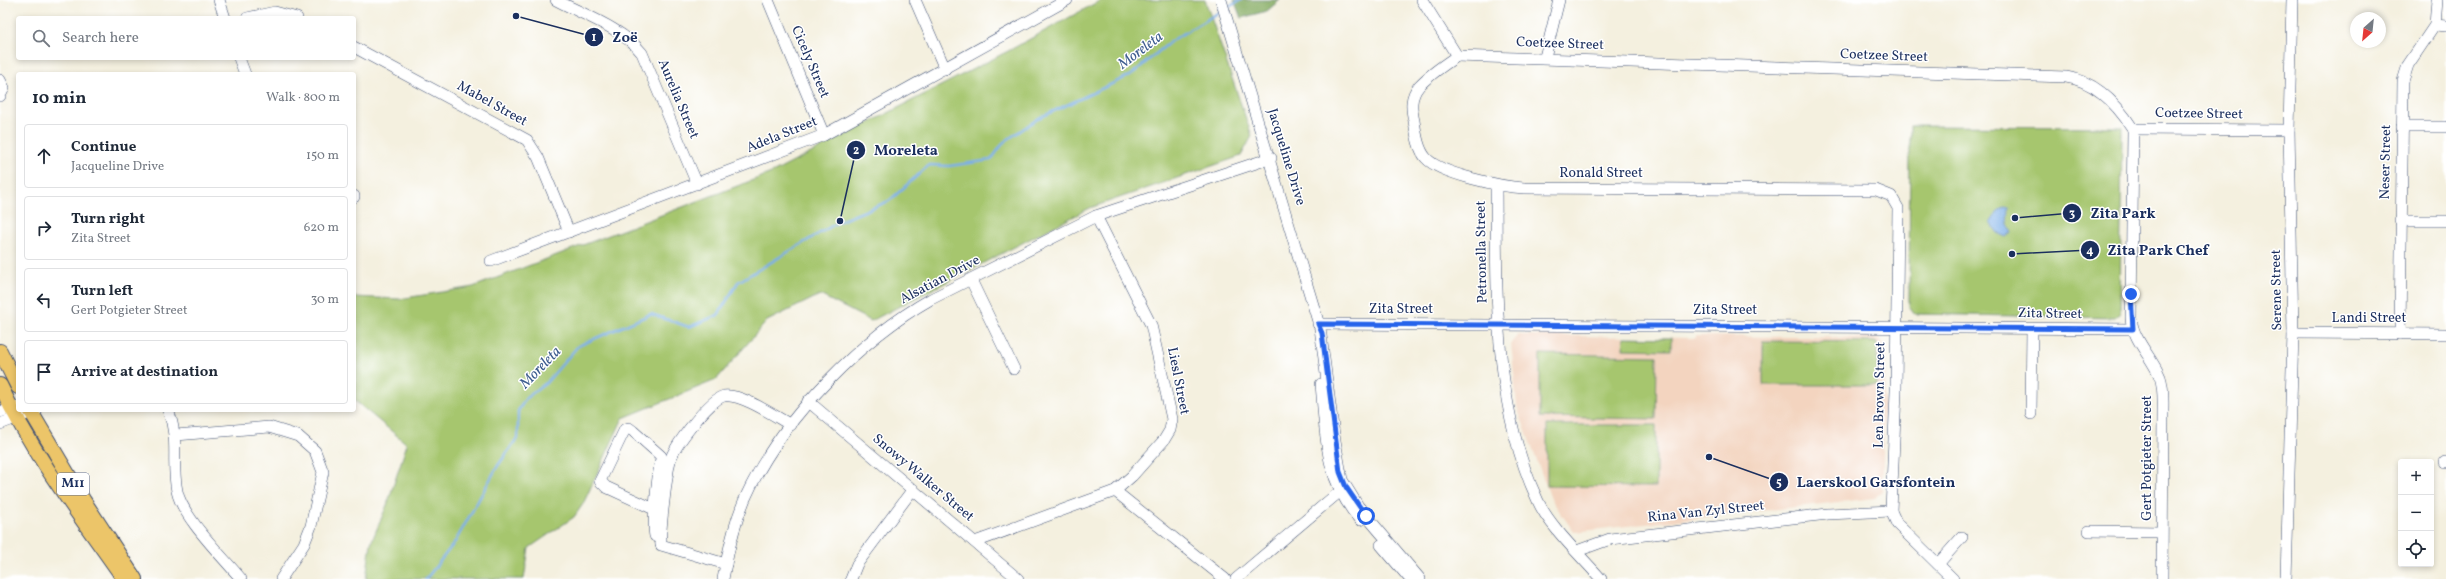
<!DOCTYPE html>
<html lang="en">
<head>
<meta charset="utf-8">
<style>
  :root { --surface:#fff; --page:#f6f6f7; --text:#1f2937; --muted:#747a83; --line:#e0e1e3 }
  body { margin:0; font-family:Vollkorn,serif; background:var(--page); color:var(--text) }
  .controls { position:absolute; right:12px; bottom:12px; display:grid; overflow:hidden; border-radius:4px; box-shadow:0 2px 6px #0003 }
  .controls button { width:36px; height:36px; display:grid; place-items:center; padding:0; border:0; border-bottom:1px solid var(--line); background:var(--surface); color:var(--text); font:20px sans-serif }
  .compass { position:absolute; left:2350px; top:12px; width:36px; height:36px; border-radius:50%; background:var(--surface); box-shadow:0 2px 6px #0003; rotate:207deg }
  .stop { position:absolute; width:12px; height:12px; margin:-9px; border:3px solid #2563eb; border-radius:50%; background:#fff }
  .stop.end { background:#2563eb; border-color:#fff; box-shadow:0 1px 4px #0008 }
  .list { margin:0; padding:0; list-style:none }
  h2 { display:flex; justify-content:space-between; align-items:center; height:52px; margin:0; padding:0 16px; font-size:17px }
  h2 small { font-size:13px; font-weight:400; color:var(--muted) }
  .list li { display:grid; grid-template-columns:26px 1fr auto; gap:12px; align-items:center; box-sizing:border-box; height:64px; margin:0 8px 8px; padding:0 8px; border:1px solid var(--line); border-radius:4px }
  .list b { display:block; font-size:15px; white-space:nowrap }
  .list p { margin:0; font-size:13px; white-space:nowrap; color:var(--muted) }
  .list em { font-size:13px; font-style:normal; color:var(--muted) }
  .icon { flex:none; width:22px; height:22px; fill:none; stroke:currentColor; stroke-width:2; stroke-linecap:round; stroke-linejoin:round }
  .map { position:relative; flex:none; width:2446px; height:579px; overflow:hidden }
  .search { position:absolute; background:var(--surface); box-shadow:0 2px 6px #0003; left:16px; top:16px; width:340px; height:44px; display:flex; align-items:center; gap:10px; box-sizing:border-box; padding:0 14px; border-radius:4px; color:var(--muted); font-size:15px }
  .panel { position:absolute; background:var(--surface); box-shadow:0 2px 6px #0003; left:16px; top:72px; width:340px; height:340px; border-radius:4px }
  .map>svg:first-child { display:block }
</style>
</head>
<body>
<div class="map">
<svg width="2446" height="579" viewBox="0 0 2446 579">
  <rect width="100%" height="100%" fill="#fff"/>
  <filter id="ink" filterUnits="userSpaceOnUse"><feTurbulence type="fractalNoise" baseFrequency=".025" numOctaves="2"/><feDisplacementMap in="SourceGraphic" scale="8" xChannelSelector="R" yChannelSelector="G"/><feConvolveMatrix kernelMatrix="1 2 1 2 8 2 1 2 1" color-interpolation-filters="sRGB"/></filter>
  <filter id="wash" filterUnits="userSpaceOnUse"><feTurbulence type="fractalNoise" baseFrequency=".012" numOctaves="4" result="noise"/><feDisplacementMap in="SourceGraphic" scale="16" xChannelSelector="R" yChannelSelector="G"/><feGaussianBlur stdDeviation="0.9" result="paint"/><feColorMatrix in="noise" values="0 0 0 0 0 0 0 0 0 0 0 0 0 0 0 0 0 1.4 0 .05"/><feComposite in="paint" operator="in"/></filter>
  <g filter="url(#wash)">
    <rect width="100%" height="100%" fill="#f4f0df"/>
    <path fill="#f3d4bf" d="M1518,335L1696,338V336L1878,338L1886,346L1882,491L1875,498L1574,532L1551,499L1517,407L1511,343Z"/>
    <g fill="#a6c66e" stroke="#607a66">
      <path d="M1101,0H1205L1252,136L1241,156L1090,208L871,321L820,295L767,321L716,380L623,418L583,504L574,517L529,548L524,579H366L371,543L387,505L407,444L354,400V297L399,299L473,287L774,172L1010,50Z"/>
      <path d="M1910,126L2122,127L2120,313L2114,318L1915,314L1909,306Z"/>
      <path d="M1624,337L1671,338V350L1623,349Z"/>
      <path d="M1763,341L1877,342V385H1763Z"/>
      <path d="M1540,354L1657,356L1656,419L1540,417Z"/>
      <path d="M1547,425H1656V487L1547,486Z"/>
    </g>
    <path fill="#84ab61" stroke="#506d60" d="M1234,0H1280L1267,11L1241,18Z"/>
    <path fill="#7bafe8" stroke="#4b6fa3" d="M2005,207L2009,208L2008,224L2012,232L2006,237L1997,233L1991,222L1997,213Z"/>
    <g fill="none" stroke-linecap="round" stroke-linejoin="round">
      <g stroke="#7bafe8" stroke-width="2.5">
        <path d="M1227,8L1241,0"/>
        <path d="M426,579L455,542L497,467L518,437V411L526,398L546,383L578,346L651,314L689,327L718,315L738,282L840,221L889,201L929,165L949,166L991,160L1004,142L1039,118L1131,75L1171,41L1221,11"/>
      </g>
    </g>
  </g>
  <g filter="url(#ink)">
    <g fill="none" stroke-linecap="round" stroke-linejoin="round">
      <g stroke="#3c4c71" stroke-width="12">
        <g id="minor">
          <path d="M219,0L225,18"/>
          <path d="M556,0C584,15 622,28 642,53L697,184"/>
          <path d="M768,0L824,135"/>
          <path d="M915,0L945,69"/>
          <path d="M1221,0L1320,328L1334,435L1342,480L1358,506L1420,579"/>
          <path d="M1422,0L1457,56"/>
          <path d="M247,18L275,12L297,18"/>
          <path d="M2435,25L2446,26"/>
          <path d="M354,47L527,140L538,157L569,232"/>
          <path d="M1457,56C1444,65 1430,74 1419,86C1410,97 1411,108 1414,121C1416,133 1418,149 1426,158C1440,174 1503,187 1524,188L1876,190L1891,196L1898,208L1896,391L1891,511L1897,524L1953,579"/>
          <path d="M1457,56L2066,77C2096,81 2117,104 2133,129"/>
          <path d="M1545,57L1559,0"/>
          <path d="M239,58L245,74"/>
          <path d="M0,80L4,88L0,96"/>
          <path d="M2402,127H2446"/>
          <path d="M2133,129L2131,318C2133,340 2152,357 2160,377C2164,388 2163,400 2163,411L2162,579"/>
          <path d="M2133,129L2289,130"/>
          <path d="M1496,185C1497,291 1492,403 1538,501C1549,526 1582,557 1601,579"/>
          <path d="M354,197V196"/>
          <path d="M2400,221H2446"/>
          <path d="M491,261L824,135L1067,0"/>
          <path d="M971,280L1014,369"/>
          <path d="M1318,324L2133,329"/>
          <path d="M2293,333L2446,334"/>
          <path d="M2400,334L2403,81L2408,65L2435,25L2437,0"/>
          <path d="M1321,384C1326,437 1324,478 1360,520"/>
          <path d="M808,401L1018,579"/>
          <path d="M168,410C180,441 171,461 177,491C182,517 224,558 241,579"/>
          <path d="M0,412L18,406"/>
          <path d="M2031,414L2032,329"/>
          <path d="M0,424L37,410"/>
          <path d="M176,435L269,427L298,436L315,451L323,472L311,526L304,544L281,579"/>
          <path d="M2445,462H2446"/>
          <path d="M1115,491L1225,579"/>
          <path d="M656,510L606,487L600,481L625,429L629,428L633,431L661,456V459C658,473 652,523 655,536L661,539"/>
          <path d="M2089,531L2161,532"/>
          <path d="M975,542L1115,491L1132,476L1164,440L1170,430L1172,419L1151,325L1096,216"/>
          <path d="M1381,545L1410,579"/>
          <path d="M1577,551L1610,539L1828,514L1891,511"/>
          <path d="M726,564L661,545C659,535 667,473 670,461C674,446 710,399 724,396C741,393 776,417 791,425"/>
          <path d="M1938,564L1962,537"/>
          <path d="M723,579C729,547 736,515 751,486C786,415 862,338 931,299L1096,216L1271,158"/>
          <path d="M851,579L857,564L913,489"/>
          <path d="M1236,579L1344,488"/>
          <path d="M2286,579L2293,333L2289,130L2292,0"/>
        </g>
      </g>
      <g stroke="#3c4c71" stroke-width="16">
        <g id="major">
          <path d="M0,351L18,387"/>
          <path d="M0,385C33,455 80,516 124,579"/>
          <path d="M30,410L84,501L135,579"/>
        </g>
      </g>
      <use href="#minor" stroke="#fff" stroke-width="11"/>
      <use href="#major" stroke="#ecc569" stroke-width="14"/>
    </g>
  </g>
  <g fill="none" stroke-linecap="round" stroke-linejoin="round" filter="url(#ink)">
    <path stroke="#2563eb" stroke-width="5" d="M1366,516L1346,487L1340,472L1322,333L1318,324L2133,329L2131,294"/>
  </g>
  <g text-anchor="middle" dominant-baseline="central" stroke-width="3" stroke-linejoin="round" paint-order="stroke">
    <rect fill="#fff" stroke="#5f6d8e" stroke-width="1" x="57" y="473" width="32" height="22" rx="3"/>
    <g font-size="13" font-weight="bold" fill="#1b2f5e">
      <text x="73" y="484">M11</text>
    </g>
    <g font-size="14" fill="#1b2f5e" stroke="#fff">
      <text transform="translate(1560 44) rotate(2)">Coetzee Street</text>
      <text transform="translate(1884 56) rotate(2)">Coetzee Street</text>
      <text transform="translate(810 62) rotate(67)">Cicely Street</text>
      <text transform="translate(678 99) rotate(67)">Aurelia Street</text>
      <text transform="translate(492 104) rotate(29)">Mabel Street</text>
      <text transform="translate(2199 114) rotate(1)">Coetzee Street</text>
      <text transform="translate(782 135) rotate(-22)">Adela Street</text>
      <text transform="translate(1286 157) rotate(73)">Jacqueline Drive</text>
      <text transform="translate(2386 162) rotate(-89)">Neser Street</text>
      <text x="1601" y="173">Ronald Street</text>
      <text transform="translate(1482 252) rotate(-91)">Petronella Street</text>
      <text transform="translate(940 280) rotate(-28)">Alsatian Drive</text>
      <text transform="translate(2277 290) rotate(-91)">Serene Street</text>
      <text x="1401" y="309">Zita Street</text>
      <text x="1725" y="310">Zita Street</text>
      <text transform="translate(2050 314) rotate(1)">Zita Street</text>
      <text x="2369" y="318">Landi Street</text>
      <text transform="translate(1178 381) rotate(79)">Liesl Street</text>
      <text transform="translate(1880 395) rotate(-89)">Len Brown Street</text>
      <text transform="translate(2147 458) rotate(-90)">Gert Potgieter Street</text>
      <text transform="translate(923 478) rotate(40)">Snowy Walker Street</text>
      <text transform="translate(1706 512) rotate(-6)">Rina Van Zyl Street</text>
    </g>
    <g font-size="15" font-style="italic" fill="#3d5c8e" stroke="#fff">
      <text transform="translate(1141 51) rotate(-37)">Moreleta</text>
      <text transform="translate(541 368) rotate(-46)">Moreleta</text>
    </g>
  </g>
  <path fill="none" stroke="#1b2f5e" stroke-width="1.5" d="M516 16L594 37M840 221L856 150M2015 218L2072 213M2012 254L2090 250M1709 457L1779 482"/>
  <g fill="#1b2f5e" stroke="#fff" stroke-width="1.5">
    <circle cx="516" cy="16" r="4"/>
    <circle cx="840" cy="221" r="4"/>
    <circle cx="2015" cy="218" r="4"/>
    <circle cx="2012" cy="254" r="4"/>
    <circle cx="1709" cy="457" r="4"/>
    <circle cx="594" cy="37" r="10"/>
    <circle cx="856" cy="150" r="10"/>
    <circle cx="2072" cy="213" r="10"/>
    <circle cx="2090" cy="250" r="10"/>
    <circle cx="1779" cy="482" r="10"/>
  </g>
  <g font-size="12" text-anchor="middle" font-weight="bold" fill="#fff">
    <text x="594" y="41">1</text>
    <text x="856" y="154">2</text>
    <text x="2072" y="217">3</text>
    <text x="2090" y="254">4</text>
    <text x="1779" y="486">5</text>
  </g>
  <g font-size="15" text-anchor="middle" font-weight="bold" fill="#1b2f5e" stroke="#fff" stroke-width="3" stroke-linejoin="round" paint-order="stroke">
    <text x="625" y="42">Zoë</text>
    <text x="906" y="155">Moreleta</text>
    <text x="2123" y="218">Zita Park</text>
    <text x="2158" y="255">Zita Park Chef</text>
    <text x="1876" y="487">Laerskool Garsfontein</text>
  </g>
</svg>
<div class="controls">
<button>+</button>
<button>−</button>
<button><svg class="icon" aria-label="locate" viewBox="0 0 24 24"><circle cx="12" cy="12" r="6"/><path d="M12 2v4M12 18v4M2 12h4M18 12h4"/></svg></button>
</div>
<svg class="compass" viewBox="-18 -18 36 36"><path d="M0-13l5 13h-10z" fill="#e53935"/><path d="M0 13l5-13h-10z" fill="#747a83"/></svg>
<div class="stop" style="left:1366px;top:516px"></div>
<div class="stop end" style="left:2131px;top:294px"></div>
<div class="search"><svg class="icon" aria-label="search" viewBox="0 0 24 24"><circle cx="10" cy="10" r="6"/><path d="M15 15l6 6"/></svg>Search here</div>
<section class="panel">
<h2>10 min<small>Walk · 800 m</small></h2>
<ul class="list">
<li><svg class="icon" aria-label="ahead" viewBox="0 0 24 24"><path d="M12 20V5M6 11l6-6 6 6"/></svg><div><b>Continue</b><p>Jacqueline Drive</p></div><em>150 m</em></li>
<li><svg class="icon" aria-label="right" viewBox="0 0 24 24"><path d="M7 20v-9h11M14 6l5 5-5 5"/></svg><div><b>Turn right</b><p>Zita Street</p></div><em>620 m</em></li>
<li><svg class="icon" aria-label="left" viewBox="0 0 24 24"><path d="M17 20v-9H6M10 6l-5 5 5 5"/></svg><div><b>Turn left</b><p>Gert Potgieter Street</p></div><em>30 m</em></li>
<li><svg class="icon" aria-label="arrive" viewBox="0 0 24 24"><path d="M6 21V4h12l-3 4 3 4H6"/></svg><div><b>Arrive at destination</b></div></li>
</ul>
</section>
</div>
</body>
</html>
